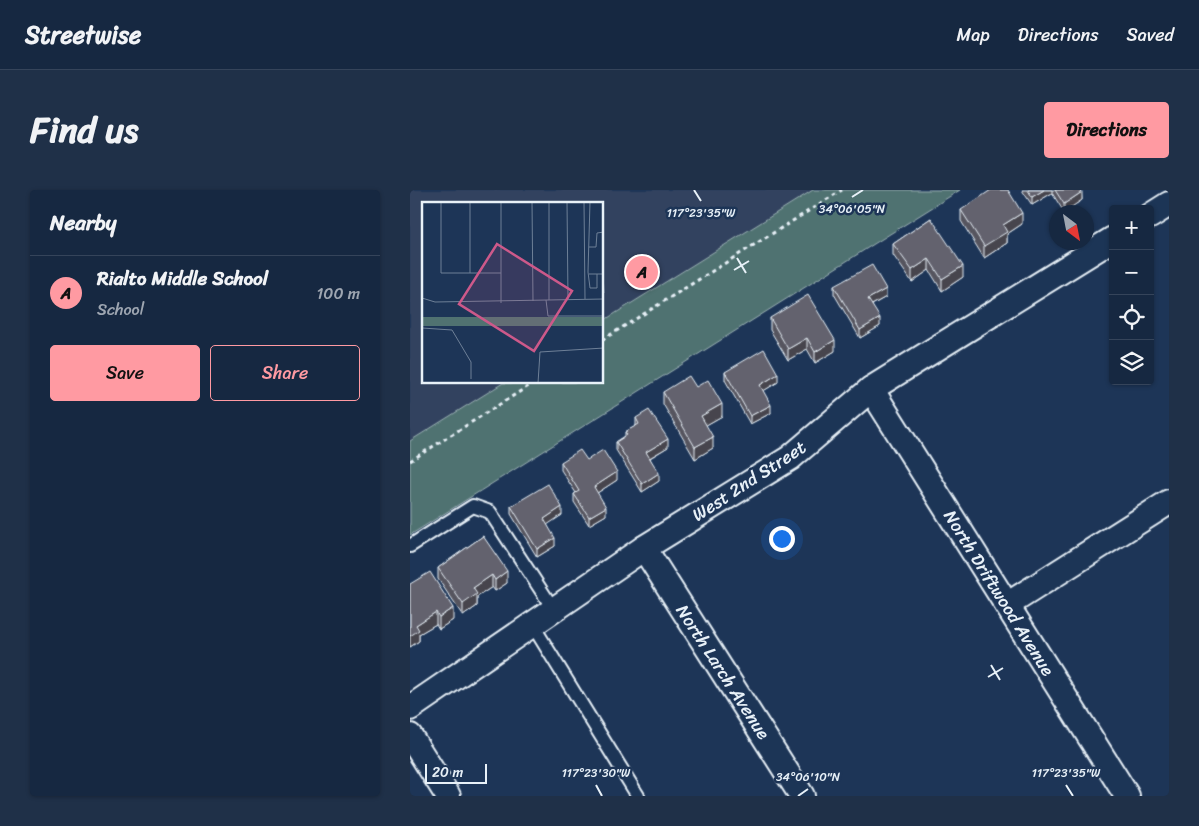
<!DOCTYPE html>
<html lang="en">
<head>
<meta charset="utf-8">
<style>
  :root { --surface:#162841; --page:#1f3048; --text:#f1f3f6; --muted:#9ea6b1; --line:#35445a; --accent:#ff9aa2 }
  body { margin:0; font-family:Sriracha,sans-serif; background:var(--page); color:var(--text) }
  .controls { position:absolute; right:15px; top:15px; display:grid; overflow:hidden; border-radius:5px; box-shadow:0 1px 4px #0004 }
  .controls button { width:45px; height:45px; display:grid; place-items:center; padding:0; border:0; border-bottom:1px solid var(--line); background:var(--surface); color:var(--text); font:25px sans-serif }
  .compass { position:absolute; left:639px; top:15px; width:45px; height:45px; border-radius:50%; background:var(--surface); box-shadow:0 1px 4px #0004; rotate:148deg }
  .scale { position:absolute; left:15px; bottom:12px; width:62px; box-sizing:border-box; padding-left:5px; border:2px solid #e8f1f8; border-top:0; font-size:14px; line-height:18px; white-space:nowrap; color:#e8f1f8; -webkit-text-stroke:4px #1d3557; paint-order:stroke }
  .you { position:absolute; left:371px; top:348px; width:18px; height:18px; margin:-12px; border:4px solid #fff; border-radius:50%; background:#1a73e8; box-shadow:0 0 0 8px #1a73e833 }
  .badge { display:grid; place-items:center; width:32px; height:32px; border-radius:50%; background:var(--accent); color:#111; font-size:16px; font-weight:700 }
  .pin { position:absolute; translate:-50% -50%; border:2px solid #fff; box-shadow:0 1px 5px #0006 }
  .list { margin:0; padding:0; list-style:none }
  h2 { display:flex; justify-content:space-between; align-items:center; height:65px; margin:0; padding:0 20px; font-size:21px }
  h2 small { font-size:16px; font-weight:400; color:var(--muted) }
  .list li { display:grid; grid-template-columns:32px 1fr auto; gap:15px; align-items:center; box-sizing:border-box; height:75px; padding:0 20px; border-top:1px solid var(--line) }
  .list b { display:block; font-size:19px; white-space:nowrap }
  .list p { margin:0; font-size:16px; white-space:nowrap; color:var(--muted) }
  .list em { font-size:16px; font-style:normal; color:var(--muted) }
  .actions { display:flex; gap:10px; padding:15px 20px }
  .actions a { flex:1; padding:11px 0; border:1px solid var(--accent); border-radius:5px; text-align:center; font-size:18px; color:var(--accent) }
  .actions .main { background:var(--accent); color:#111 }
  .icon { flex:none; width:28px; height:28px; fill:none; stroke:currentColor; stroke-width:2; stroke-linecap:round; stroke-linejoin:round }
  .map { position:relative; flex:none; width:759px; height:606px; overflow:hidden; border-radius:5px }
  header { display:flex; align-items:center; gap:30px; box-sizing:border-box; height:70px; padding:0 25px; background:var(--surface); border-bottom:1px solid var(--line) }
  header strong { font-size:24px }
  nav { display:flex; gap:28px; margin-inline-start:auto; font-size:18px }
  .intro { display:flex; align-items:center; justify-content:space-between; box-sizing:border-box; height:120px; padding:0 30px }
  h1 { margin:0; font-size:35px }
  .button { padding:12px 22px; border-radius:5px; background:var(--accent); color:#111; font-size:18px; font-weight:700 }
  main { display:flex; gap:30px; padding:0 30px }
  aside { flex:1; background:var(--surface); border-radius:5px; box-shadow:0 1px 4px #0004 }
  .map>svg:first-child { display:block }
</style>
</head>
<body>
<header>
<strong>Streetwise</strong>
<nav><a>Map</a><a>Directions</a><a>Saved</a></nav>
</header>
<div class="intro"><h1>Find us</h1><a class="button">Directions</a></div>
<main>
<aside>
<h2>Nearby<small></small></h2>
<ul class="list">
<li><span class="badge">A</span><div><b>Rialto Middle School</b><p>School</p></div><em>100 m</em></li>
</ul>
<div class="actions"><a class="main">Save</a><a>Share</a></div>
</aside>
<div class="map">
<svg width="759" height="606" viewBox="0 0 759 606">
  <rect width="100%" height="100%" fill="#1d3557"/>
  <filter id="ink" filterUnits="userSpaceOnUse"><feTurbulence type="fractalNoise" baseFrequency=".02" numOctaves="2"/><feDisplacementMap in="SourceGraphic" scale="10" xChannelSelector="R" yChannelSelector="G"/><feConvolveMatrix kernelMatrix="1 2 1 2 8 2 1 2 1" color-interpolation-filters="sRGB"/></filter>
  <g filter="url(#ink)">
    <path fill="#32425e" d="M0,0H403L193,131L192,14H14V192L93,193L0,251Z"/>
    <path fill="#507271" stroke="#9cb2b4" d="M403,0H550L0,345V251L93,193L192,192L193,131Z"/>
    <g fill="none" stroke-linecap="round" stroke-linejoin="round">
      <g stroke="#e8f1f8" stroke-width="16">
        <g id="lane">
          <path d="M0,356L63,316L80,322L144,420"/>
          <path d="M122,434L228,606"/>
        </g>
      </g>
      <g stroke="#e8f1f8" stroke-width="28">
        <g id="street">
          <path d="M740,26L759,14"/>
          <path d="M461,199L717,606"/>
          <path d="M234,358L392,606"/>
          <path d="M597,415L759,312"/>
          <path d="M0,518L234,358L380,268L461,199L703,49"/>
          <path d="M0,546L38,606"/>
        </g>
      </g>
      <g stroke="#e8f1f8" stroke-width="3" stroke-dasharray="4 4" stroke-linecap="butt">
        <path d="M192,150L432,0"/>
        <path d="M0,271L125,192"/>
      </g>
      <use href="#lane" stroke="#1d3557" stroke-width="12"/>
      <use href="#street" stroke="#1d3557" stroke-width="24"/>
    </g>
    <g fill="#56545f" stroke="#e8f1f8">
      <path d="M612,0H671L672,10L654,22L642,3L622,15Z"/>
      <path d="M551,20L612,34L597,44V53L574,68L551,31Z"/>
      <path d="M521,28L553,87L532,101L519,80L502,92L483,65V54Z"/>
      <path d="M424,96L476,107L462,115L470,136L450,148L424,104Z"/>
      <path d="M360,128L425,161L405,173L397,159L378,170L360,140Z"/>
      <path d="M315,182L368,192L353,201L361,223L340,234L315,190Z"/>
      <path d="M286,197L312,226L296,235L303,258L285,269L253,214V202Z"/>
      <path d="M226,228L258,257L240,268L249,291L232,302L206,260V252L215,246V242L226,236Z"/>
      <path d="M177,270L207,290L187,303L196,325L179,335L164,312V304L166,303L151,280V272Z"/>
      <path d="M101,316L152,325L137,334L145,356L127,367L101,324Z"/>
      <path d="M73,346L97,393L85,401L82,397L67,407V416L53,426L28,389V378Z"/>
      <path d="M0,394L43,430L29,439L26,434L9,444V451L0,457Z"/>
    </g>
    <g fill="#46454d" stroke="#e8f1f8">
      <path d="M634,0H642V3L622,15V7Z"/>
      <path d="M672,2V10L654,22V14Z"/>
      <path d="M612,23V34L597,44V53L574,68V56L593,35Z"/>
      <path d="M519,69V80L502,92V80Z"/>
      <path d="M553,76V87L532,101V89Z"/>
      <path d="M476,99V107L458,117V109Z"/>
      <path d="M470,128V136L450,148V140Z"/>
      <path d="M397,148V159L378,170V159Z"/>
      <path d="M425,150V161L405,173V162Z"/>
      <path d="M368,184V192L350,203V195Z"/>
      <path d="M312,214V226L291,238V226Z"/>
      <path d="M361,215V223L340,234V226Z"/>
      <path d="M303,247V258L285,269V257Z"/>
      <path d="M258,249V257L236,270V262Z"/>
      <path d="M207,282V290L184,305V297Z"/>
      <path d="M249,283V291L232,302V294Z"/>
      <path d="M152,317V325L134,337V329Z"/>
      <path d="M196,317V325L179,335V327Z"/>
      <path d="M145,348V356L127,367V359Z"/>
      <path d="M97,381V393L85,401V390Z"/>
      <path d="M82,385V397L67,407V416L53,426V414L63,398Z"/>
      <path d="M43,418V430L29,439V427Z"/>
      <path d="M26,422V434L9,444V451L0,457V446L6,435Z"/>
    </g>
    <g fill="#64626e" stroke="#e8f1f8">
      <path d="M581,0H598L612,23L593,35L597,42L574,56L551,20Z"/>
      <path d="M618,0H634L622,7Z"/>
      <path d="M645,0H671L672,2L654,14Z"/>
      <path d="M521,28L553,76L532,89L519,69L502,80L483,54Z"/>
      <path d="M462,75L476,99L458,109L470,128L450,140L424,96Z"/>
      <path d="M398,105L425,150L405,162L397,148L378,159L360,128Z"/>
      <path d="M354,159L368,184L350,195L361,215L340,226L315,182Z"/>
      <path d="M279,186L286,197L298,190L312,214L291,226L303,247L285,257L253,202Z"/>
      <path d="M239,220L258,249L236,262L249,283L232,294L206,252L217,245L215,242L229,234L226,228Z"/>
      <path d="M170,260L177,270L193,260L207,282L184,297L196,317L179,327L164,304L169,301L151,272Z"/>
      <path d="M138,294L152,317L134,329L145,348L127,359L101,316Z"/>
      <path d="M73,346L97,381L85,390L82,385L63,398L67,404L53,414L28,378Z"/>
      <path d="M20,382L43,418L29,427L26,422L6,435L9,440L0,446V394Z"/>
    </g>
  </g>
  <path fill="none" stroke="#e8f1f8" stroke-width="2" d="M284,0L291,11M442,7L453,0M327,68L336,83M324,80L339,71M581,475L590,490M578,487L593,478M186,595L192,606M656,595L663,606M388,606L398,599"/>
  <g text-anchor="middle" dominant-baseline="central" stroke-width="5" stroke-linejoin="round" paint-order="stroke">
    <g font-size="18" fill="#e8f1f8" stroke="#1d3557">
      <text transform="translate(339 291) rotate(-33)">West 2nd Street</text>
      <text transform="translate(589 403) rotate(58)">North Driftwood Avenue</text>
      <text transform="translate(313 482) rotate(57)">North Larch Avenue</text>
    </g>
  </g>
  <g transform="translate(12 12)">
    <rect width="181" height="181" fill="#1d3557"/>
    <path d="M0,115H181V124H0Z" fill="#507271"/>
    <path fill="none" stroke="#6e8097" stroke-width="1" d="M19,0V71H79M48,0V71M79,0V101M110,0L111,99M145,0L146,97M162,0L163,97M167,45H174L175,31L182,30M167,72H175V86H168L166,70L168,0M175,72H181L182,91M0,96L13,100L182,97M124,98L126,114H182M127,98V0M0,126L30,128L49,160V177M116,181L118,150L182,146"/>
    <path fill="#cd598a" fill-opacity="0.15" stroke="#cd598a" stroke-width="2.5" d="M75,42L150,89L112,149L37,102Z"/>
    <rect width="181" height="181" fill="none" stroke="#e8f1f8" stroke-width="2.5"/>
  </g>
  <g font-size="12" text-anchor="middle" fill="#e8f1f8" stroke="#1d3557" stroke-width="5" stroke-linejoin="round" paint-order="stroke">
    <text x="442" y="23">34°06'05"N</text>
    <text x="291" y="27">117°23'35"W</text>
    <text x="186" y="587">117°23'30"W</text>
    <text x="656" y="587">117°23'35"W</text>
    <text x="398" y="591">34°06'10"N</text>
  </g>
</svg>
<div class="controls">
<button>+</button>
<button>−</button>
<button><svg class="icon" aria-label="locate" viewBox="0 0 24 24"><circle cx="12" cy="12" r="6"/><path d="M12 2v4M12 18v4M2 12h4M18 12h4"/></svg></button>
<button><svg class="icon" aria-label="layers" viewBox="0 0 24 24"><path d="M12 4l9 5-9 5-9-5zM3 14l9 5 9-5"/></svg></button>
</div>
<svg class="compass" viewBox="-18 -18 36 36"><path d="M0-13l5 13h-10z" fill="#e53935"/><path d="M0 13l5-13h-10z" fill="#9ea6b1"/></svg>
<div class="scale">20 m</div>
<div class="you"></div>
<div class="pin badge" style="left:232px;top:82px">A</div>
</div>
</main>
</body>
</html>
